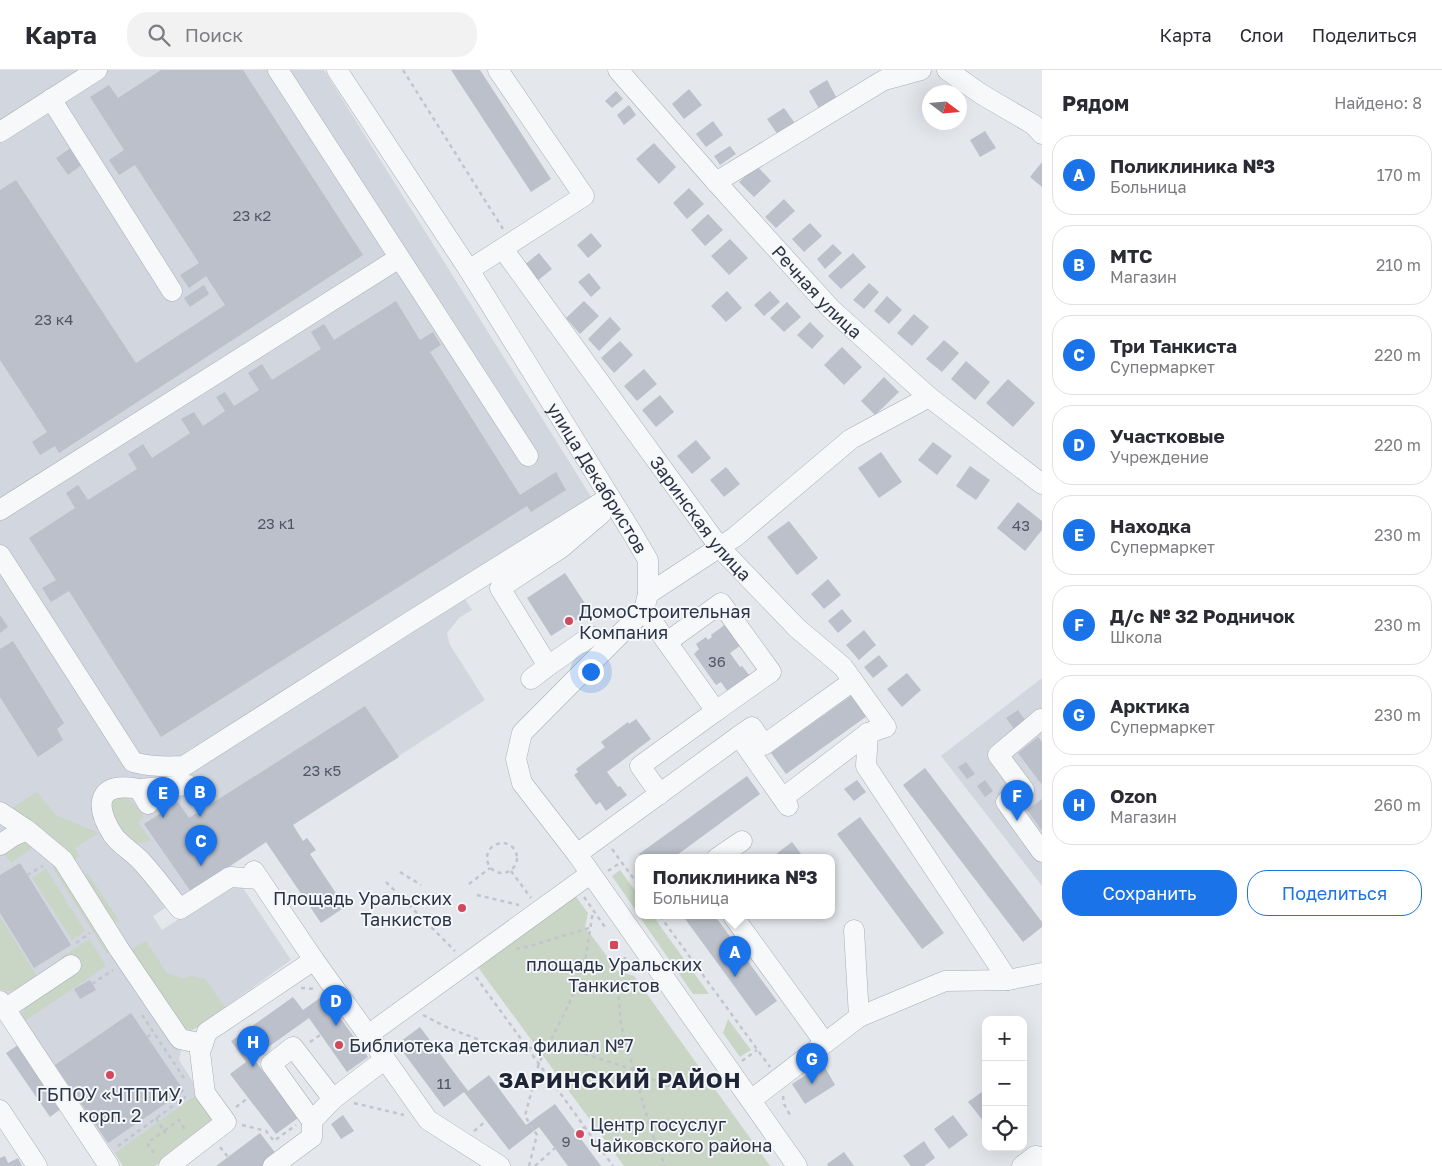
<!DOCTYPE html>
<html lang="ru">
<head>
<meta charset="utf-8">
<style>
  :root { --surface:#fff; --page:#f2f2f3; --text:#2b2b33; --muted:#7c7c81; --line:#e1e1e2; --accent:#1a73e8 }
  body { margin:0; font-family:"Golos Text",sans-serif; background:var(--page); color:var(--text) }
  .controls { position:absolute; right:15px; bottom:15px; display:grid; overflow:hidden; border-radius:10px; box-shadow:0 5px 20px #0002 }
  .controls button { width:45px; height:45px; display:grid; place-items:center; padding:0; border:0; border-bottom:1px solid var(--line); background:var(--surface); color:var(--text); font:25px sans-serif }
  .compass { position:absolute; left:922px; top:15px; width:45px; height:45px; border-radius:50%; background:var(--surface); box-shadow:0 5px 20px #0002; rotate:106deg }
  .you { position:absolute; left:590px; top:601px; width:18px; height:18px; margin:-12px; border:4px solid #fff; border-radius:50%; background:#1a73e8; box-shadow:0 0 0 8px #1a73e833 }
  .badge { display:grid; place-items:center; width:32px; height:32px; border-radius:50%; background:var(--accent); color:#fff; font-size:16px; font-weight:700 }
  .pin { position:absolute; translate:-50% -41px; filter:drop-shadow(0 1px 2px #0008) }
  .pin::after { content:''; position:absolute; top:26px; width:18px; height:15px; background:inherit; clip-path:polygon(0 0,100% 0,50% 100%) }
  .popup { position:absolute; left:635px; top:784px; width:200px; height:65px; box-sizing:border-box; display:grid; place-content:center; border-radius:10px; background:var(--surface); filter:drop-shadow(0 1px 4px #0005); font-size:16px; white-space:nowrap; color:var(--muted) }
  .popup b { font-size:19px; color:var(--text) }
  .popup::after { content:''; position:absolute; left:50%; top:100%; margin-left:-10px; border:10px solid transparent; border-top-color:var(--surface) }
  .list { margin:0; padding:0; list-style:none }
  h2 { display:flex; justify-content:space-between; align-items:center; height:65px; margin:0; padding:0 20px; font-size:21px }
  h2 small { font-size:16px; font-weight:400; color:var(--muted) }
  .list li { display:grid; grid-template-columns:32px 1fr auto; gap:15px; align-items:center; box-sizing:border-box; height:80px; margin:0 10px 10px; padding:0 10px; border:1px solid var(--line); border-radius:20px }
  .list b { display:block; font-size:19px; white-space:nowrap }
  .list p { margin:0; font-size:16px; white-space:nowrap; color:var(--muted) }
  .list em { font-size:16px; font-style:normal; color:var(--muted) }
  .actions { display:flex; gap:10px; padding:15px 20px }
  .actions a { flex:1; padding:11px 0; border:1px solid var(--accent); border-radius:20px; text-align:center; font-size:18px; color:var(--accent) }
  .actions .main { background:var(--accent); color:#fff }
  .icon { flex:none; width:28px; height:28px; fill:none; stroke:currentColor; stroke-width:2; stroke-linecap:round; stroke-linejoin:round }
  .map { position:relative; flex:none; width:1042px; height:1096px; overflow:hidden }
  header { display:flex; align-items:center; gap:30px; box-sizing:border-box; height:70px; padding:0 25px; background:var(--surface); border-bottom:1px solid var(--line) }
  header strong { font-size:24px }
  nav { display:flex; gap:28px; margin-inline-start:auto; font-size:18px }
  .search { width:350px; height:45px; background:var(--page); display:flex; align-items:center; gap:12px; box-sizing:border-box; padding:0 18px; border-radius:20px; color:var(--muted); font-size:19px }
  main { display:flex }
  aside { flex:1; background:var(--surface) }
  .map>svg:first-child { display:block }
</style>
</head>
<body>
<header>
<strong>Карта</strong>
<div class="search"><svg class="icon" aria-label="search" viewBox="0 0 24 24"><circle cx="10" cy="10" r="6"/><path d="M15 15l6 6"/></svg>Поиск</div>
<nav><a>Карта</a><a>Слои</a><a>Поделиться</a></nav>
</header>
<main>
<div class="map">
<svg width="1042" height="1096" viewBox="0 0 1042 1096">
  <rect width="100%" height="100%" fill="#e4e7ec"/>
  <g fill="#d2d6de">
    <path d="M0,0H324L600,441L465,529L472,540L459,548L447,563L450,575L485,630L153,846L162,860L232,814L241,815L291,890L176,972L181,981L179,990L217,1049L155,1096H123L0,916Z"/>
    <path d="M1042,608V816L941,686Z"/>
  </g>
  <g fill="#c9d6c5">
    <path d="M37,722L56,745L98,763L75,778L79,786L72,792L9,740Z"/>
    <path d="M120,726C133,729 137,737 144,747L138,752L151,771C146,772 140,774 135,773C117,771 112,746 110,731Z"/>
    <path d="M27,770L32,778L11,793L4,784L19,773Z"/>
    <path d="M57,794L112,881L107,884L52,797Z"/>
    <path d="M46,799L85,861L72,870L32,808Z"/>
    <path d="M620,800L639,826V845L612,806Z"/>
    <path d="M86,803L89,805L120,852C104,851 93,822 85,809Z"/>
    <path d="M574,824L588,843L585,857L618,901L634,906L770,1096H624L477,896Z"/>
    <path d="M639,846H653L709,924H693Z"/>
    <path d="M0,847L39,909C26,916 16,923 0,920Z"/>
    <path d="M89,869L106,896L25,951L22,944L27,935L64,889L60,888Z"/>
    <path d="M146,871L167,903L182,908L192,906L205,909L225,937L193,960L183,958L126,882Z"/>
    <path d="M728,949L751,980L740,987L723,963Z"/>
    <path d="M200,1022L217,1049L155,1096H123L115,1083Z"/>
  </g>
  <g fill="#bbc0ca">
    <path d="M161,0H243L363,185L59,383L55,376L40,385L32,372L47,362L0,290V120L16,110L136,293L225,235L206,206L189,218L180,205L199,193L135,95L119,105L109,90L124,80L90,27L109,15L118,28Z"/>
    <path d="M451,0H480L551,109L531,122Z"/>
    <path d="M827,10L840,34L822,44L809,21Z"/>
    <path d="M689,19L702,35L684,49L672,34Z"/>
    <path d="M616,21L623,29L612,38L605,31Z"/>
    <path d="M629,35L636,45L624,55L617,45Z"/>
    <path d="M784,38L797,56L780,68L767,49Z"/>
    <path d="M713,51L723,65L706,77L696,64Z"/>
    <path d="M985,61L996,78L980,87L970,70Z"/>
    <path d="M654,73L676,97L659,114L636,89Z"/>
    <path d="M730,76L736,84L720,95L714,86Z"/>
    <path d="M72,77L83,94L68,105L56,88Z"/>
    <path d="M1042,92V117L1030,107Z"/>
    <path d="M757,96L771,111L754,127L739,112Z"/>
    <path d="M689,118L704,134L687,149L673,133Z"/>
    <path d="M784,129L795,141L776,158L765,147Z"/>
    <path d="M708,144L723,160L705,176L691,160Z"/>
    <path d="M810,153L822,166L804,182L792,169Z"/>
    <path d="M591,163L602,176L588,188L577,175Z"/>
    <path d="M730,169L748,188L729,205L711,186Z"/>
    <path d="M833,174L842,183L825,199L817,189Z"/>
    <path d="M539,183L552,199L536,212L523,196Z"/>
    <path d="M853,183L866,197L841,219L828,206Z"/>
    <path d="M589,203L601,218L591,227L578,212Z"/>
    <path d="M869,213L879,222L864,239L853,230Z"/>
    <path d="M204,215L209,224L190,237L184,228Z"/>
    <path d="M727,221L742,238L726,252L711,236Z"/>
    <path d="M770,221L780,232L764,246L754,235Z"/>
    <path d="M887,226L902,240L889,254L874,241Z"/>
    <path d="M396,231L420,270L433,262L441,275L430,282L520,425L556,402L566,420L531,442L527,436L161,667L69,521L51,532L42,518L56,510L29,468L75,438L66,423L78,415L88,430L137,399L128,384L143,374L152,388L190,363L181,349L194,342L203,356L225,341L216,327L225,322L234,336L259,320L248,303L262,294L272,310L321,279L311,262L324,254L334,270Z"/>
    <path d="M584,231L599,246L580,264L566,248Z"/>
    <path d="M787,232L801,247L784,262L770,248Z"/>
    <path d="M914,244L929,257L912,276L897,263Z"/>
    <path d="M610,247L621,259L599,281L588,269Z"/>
    <path d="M810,252L824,266L812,279L797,265Z"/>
    <path d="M944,270L959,283L942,302L926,289Z"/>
    <path d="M620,271L633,285L614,303L601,288Z"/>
    <path d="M842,277L862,297L844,315L824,295Z"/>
    <path d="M966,291L990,312L975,330L951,309Z"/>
    <path d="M644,299L657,314L637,331L624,316Z"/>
    <path d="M884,307L899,322L875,345L861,331Z"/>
    <path d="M1008,309L1035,333L1013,357L986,333Z"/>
    <path d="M660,325L674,342L656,357L642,340Z"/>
    <path d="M696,370L711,388L692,404L677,386Z"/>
    <path d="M933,372L952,386L937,405L918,390Z"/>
    <path d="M881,382L902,412L879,428L858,398Z"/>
    <path d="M970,396L990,410L976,430L956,416Z"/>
    <path d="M726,397L740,414L724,427L710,410Z"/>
    <path d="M1018,432L1042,451V460L1025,481L997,458Z"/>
    <path d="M789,451L818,488L797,505L767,467Z"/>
    <path d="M565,503L590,541L551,566L527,528Z"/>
    <path d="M828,509L841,525L824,539L811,524Z"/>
    <path d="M842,539L852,551L838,563L828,551Z"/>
    <path d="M0,545L8,557L0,563Z"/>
    <path d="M726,554L741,575L730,583L740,597L742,596L750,606L728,622L721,612L716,615L694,584L699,579L696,574L706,567L708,570L712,567L711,565Z"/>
    <path d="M864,560L876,575L859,590L846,575Z"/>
    <path d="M13,571L64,653L57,659L63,670L38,687L0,627V579Z"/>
    <path d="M879,585L888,596L873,608L864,597Z"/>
    <path d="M907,603L921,620L902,637L887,619Z"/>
    <path d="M852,625L867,646L786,704L771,683Z"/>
    <path d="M365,636L399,687L293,755L303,771L307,768L316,780L310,784L345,837L321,853L266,772L191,822L144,754L178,732L189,748Z"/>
    <path d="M1018,640L1025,650L1014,659L1006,648Z"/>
    <path d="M636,649L651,669L607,702L618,717L620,716L627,725L606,741L600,732L596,735L574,705L578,702L576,699L605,677L601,672L628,652L629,654Z"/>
    <path d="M1038,667L1042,672V715L1018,683Z"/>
    <path d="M966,692L975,704L967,709L958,697Z"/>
    <path d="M925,698L1042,852V857L1023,872L903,715Z"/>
    <path d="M747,706L760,724L673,788H642L639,784Z"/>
    <path d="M857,710L866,722L854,731L844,719Z"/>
    <path d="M985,710L993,721L985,727L977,716Z"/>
    <path d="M1042,729V761L1027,740Z"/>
    <path d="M860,747L944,863L922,879L837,764Z"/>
    <path d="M792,772L804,788H771Z"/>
    <path d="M20,793L71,875L34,898L0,843V805Z"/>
    <path d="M683,846H715L777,931L756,946Z"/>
    <path d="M90,910L96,920L80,929L74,919Z"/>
    <path d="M324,925L368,987L347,1002L309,948L253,988L298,1048L276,1064L230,1004L246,992L231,971L293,927L303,940Z"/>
    <path d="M131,943L184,1021L108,1073L55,995Z"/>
    <path d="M420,957L468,1021L489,1005L526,1055L555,1034L601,1096H568L539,1057L509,1080L464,1022L444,1037L397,974Z"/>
    <path d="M18,975L62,1038L50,1047L6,983Z"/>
    <path d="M823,994L835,1015L805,1034L792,1014Z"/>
    <path d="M986,1019V1053H985L968,1032Z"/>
    <path d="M343,1045L354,1061L341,1069L331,1054Z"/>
    <path d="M953,1045L968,1065L949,1079L934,1059Z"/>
    <path d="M260,1063L277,1085L262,1096H216Z"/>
    <path d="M924,1071L935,1088L924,1096H911L903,1086Z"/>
    <path d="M844,1082L854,1096H828L827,1094Z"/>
    <path d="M5,1086L8,1093L18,1088L22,1096H0V1088Z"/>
  </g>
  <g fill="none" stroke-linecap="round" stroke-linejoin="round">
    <g stroke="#a9aeb7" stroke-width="21">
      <g id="minor">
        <path d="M278,0L528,386"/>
        <path id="s1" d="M337,0L469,200L631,461L648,490V524L644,540L522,663L516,689L522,713L577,784L797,1096"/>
        <path id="s2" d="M618,0L716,112L831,239L929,327L1042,414"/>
        <path d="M947,0L981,24L1034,55L1042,64"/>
        <path d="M51,29L172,221"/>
        <path d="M0,62L97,0"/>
        <path d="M716,112L884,10L921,0"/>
        <path id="s3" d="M503,179L720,478L797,558L843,597L886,657L868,663L866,696L1008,910"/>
        <path d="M469,200L584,126L498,0"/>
        <path d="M0,440L399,188"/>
        <path d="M0,485L133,692C150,697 166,697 184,696L408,553L610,427"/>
        <path d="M648,524L735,467L851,369L929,327"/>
        <path d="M644,540L716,641L640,696L660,724"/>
        <path d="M591,566L548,596L500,518L561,478L601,444"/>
        <path d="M667,572L721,533L771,602L716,641"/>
        <path d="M531,609L548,596"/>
        <path d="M1042,651L1041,649L998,685L1024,720L1006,732L1042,782"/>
        <path d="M739,666L752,657L764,675L853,611"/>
        <path d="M139,719L188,715"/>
        <path d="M783,728L868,663"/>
        <path d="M148,734L139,719C98,711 93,734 113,765C120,775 133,782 141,791C155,806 167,823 180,839L230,807L259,809"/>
        <path d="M0,742L27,760"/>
        <path d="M0,775L13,766L27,760L63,790L119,879L180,969L203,974"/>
        <path d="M577,784L739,666L788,736"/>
        <path d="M717,788L742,771"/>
        <path d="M254,801L314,890"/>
        <path d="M733,846L825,973"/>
        <path d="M0,931L109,1096"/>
        <path d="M5,939L71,895"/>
        <path d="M859,947L945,911L1008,910L1042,903"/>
        <path d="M751,1030L859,947L854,860"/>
        <path d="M0,1040L37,1096"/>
        <path d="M312,1051L271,994L293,977L333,1029"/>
        <path d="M169,1096L226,1052L205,1023L200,982L207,962L314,890L368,965"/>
        <path d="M273,1096L312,1067V1051L333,1029L384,990"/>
        <path d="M500,1096L428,1050L368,965L590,804"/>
        <path d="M1022,1096L1035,1086L1042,1087"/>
      </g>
    </g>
    <g stroke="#c2c5cb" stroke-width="2.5" stroke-dasharray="4 4" stroke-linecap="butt">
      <path d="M403,0L503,159"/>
      <circle cx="502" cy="788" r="15"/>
      <path d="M612,779L639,816"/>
      <path d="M511,801L531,828"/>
      <path d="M608,801L621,792"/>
      <path d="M400,802L421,815"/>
      <path d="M27,805L43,796"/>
      <path d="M386,812L455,881"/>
      <path d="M469,814L490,798"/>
      <path d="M477,825L519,835"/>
      <path d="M584,827L605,857"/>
      <path d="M660,846L770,997"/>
      <path d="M76,873L90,863"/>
      <path d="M516,879L530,876L589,858"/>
      <path d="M625,887L618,918L621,955L651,1061L665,1096"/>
      <path d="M476,907L613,1096"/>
      <path d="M92,914L113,900"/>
      <path d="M301,918L316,919"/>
      <path d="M142,945L186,1011"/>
      <path d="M423,945L446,957L485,972L528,978H548L576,981L634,1000L666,1016L715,1013L718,1010"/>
      <path d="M147,967L153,963"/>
      <path d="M310,972L320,965"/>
      <path d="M742,991L757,980"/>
      <path d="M783,1026L784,1034L790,1045"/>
      <path d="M354,1033L404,1045"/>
      <path d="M236,1037L248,1028"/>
      <path d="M156,1048L164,1061L179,1050L185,1060"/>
      <path d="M242,1055L266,1061L274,1071L296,1055"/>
      <path d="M474,1061L486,1051"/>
      <path d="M576,1063L585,1057"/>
      <path d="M118,1076L188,1025"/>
      <path d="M220,1077L228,1087"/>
      <path d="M154,1083L147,1073L164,1061L168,1067"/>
      <path d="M529,1096L537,1065L525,1046L539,993L567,938L584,898L593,841"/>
      <path d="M535,1096L555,1078"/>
    </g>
    <use href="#minor" stroke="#f7f8fa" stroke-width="20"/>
  </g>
  <g fill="#d1495b" stroke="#f4f6f9" stroke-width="2">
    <circle cx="569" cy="551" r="5"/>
    <circle cx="462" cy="838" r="5"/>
    <rect x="609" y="870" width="10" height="10" rx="2.5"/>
    <circle cx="339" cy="975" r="5"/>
    <circle cx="110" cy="1005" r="5"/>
    <circle cx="580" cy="1064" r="5"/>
  </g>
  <g text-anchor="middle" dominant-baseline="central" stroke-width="4" stroke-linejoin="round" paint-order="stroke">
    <g font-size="15" fill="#4f5766">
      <text x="252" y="145">23 к2</text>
      <text x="54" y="249">23 к4</text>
      <text x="276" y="453">23 к1</text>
      <text x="1021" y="455">43</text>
      <text x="717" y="591">36</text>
      <text x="322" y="700">23 к5</text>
      <text x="444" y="1013">11</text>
      <text x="566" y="1071">9</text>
    </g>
    <g font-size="18" fill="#2b3445" stroke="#f4f6f9">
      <text stroke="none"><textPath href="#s2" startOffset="298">Речная улица</textPath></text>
      <text stroke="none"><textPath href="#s1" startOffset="484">улица Декабристов</textPath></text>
      <text stroke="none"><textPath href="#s3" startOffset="334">Заринская улица</textPath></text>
    </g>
    <g font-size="18" fill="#2b3445" stroke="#f4f6f9" text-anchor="start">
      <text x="579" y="541">ДомоСтроительная<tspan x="579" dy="21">Компания</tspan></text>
      <text x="452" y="828" text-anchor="end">Площадь Уральских<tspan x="452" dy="21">Танкистов</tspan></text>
      <text x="614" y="894" text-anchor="middle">площадь Уральских<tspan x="614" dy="21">Танкистов</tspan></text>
      <text x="349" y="975">Библиотека детская филиал №7</text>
      <text x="110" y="1024" text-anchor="middle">ГБПОУ «ЧТПТиУ,<tspan x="110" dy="21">корп. 2</tspan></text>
      <text x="590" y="1054">Центр госуслуг<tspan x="590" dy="21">Чайковского района</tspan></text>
    </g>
    <g font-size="22" font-weight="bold" letter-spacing="1" fill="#1d2536" stroke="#f4f6f9">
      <text x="620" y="1009">ЗАРИНСКИЙ РАЙОН</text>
    </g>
  </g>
</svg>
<div class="controls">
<button>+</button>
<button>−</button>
<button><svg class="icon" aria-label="locate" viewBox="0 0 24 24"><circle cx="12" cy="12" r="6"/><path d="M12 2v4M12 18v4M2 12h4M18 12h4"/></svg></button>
</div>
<svg class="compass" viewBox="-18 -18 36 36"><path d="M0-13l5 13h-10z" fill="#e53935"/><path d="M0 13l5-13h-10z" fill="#7c7c81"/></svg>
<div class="you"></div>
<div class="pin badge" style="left:735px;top:907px">A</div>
<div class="popup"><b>Поликлиника №3</b>Больница</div>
<div class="pin badge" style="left:200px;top:747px">B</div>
<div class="pin badge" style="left:201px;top:796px">C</div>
<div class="pin badge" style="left:336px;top:956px">D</div>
<div class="pin badge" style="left:163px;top:748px">E</div>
<div class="pin badge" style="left:1017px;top:751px">F</div>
<div class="pin badge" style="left:812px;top:1014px">G</div>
<div class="pin badge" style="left:253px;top:997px">H</div>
</div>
<aside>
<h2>Рядом<small>Найдено: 8</small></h2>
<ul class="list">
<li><span class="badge">A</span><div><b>Поликлиника №3</b><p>Больница</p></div><em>170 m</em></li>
<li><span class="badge">B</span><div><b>МТС</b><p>Магазин</p></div><em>210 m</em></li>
<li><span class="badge">C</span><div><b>Три Танкиста</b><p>Супермаркет</p></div><em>220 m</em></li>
<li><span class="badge">D</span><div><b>Участковые</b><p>Учреждение</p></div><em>220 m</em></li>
<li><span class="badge">E</span><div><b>Находка</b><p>Супермаркет</p></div><em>230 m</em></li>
<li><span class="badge">F</span><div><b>Д/с № 32 Родничок</b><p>Школа</p></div><em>230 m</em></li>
<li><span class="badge">G</span><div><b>Арктика</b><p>Супермаркет</p></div><em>230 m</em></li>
<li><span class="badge">H</span><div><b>Ozon</b><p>Магазин</p></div><em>260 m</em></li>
</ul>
<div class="actions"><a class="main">Сохранить</a><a>Поделиться</a></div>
</aside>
</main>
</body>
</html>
